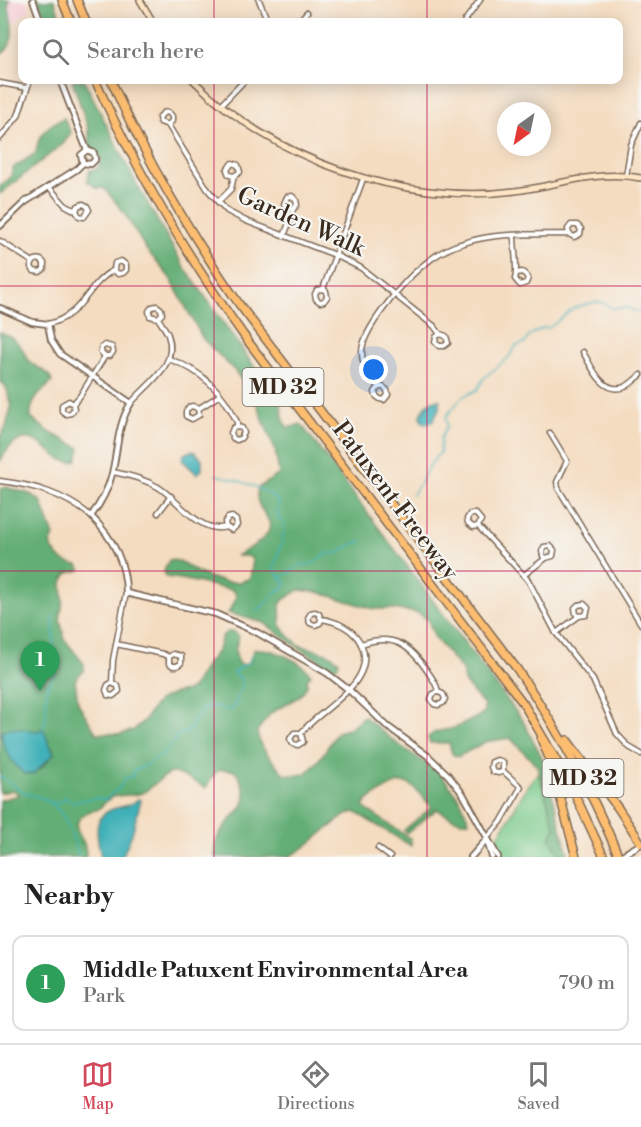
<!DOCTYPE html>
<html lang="en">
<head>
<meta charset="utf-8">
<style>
  :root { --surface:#fff; --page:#f6f6f6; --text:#222; --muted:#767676; --line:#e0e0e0; --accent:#d1495b }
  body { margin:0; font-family:"Libre Bodoni",serif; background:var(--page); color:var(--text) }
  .compass { position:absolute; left:497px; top:102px; width:54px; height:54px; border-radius:50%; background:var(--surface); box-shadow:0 3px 15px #0003; rotate:213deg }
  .you { position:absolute; left:374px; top:370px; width:21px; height:21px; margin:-15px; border:4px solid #fff; border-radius:50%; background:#1a73e8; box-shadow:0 0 0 9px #1a73e833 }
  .badge { display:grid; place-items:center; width:39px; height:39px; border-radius:50%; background:var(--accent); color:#fff; font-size:20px; font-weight:700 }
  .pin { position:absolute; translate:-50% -50px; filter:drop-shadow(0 2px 3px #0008) }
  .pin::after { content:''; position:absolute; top:32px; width:21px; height:18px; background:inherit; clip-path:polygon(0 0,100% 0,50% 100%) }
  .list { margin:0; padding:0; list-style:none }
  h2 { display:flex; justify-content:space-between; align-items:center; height:78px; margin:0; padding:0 24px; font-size:26px }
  h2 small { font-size:20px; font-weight:400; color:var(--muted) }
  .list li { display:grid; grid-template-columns:39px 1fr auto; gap:18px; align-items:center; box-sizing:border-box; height:96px; margin:0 12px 12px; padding:0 12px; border:2px solid var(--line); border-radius:12px }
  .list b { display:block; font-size:22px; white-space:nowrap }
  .list p { margin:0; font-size:20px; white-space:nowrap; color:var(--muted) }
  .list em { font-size:20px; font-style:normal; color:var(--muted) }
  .icon { flex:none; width:33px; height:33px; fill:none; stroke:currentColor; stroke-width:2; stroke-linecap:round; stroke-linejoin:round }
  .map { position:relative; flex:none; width:641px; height:857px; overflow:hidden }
  .search { position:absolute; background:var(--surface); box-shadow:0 3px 15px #0003; left:18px; right:18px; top:18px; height:66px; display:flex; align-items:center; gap:15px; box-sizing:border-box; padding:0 21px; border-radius:12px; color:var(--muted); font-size:22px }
  .sheet { height:186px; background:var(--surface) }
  nav { display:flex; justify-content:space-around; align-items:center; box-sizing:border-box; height:84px; border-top:2px solid var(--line); background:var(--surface); font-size:16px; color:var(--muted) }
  nav a { display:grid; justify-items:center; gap:3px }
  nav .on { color:var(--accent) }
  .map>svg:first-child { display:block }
</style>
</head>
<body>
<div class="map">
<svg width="641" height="857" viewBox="0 0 641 857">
  <rect width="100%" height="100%" fill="#f6f6f2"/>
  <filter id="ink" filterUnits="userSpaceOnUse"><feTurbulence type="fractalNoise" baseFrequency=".0167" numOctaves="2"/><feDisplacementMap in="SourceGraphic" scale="12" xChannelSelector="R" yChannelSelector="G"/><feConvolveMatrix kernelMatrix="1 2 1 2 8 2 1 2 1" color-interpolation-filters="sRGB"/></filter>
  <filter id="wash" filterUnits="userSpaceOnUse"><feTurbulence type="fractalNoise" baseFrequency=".008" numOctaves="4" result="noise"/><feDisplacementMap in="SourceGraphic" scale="24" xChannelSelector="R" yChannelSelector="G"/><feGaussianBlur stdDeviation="1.35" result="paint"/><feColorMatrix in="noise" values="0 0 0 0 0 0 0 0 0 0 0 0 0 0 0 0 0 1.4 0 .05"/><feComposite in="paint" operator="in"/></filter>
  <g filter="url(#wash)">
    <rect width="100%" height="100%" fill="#f4dcc0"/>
    <path fill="#f6cfd6" d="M0,0H27L31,10L0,32Z"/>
    <path fill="#7aca8a" stroke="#5a7a54" stroke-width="1.5" d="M538,773L566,857H504L495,840C512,819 519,793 538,773Z"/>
    <g fill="#63ae76" stroke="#4f6c4a" stroke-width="1.5" fill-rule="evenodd">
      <path d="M0,0H10L8,4C12,21 18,45 0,54Z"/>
      <path d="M38,0H54L62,22H47Z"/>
      <path d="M72,80H84L135,181L183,265L281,405L284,421L288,428L301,424L523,721L542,757L569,857H561L550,838L555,828L538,767L510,738L485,742L458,757L452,754L449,743H430L428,737C436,730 441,731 450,729C458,727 479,717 484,712V705L464,682L462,670L435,638L428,620L418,613L392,609H374L317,592L299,590L283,600L280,605L281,626L289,636L299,645L329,654L339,661L337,667H330L293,644L264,623L228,613L235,601L236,595L233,590C210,586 189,579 166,577L164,571L169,560C182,559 188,568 199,573C214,580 235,587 250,578L253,560L248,556H236C302,521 249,519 258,488L279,474L275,450L255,399L235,371L203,339L170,278L146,249L123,211L104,188H97L87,181L90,170L97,169L101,160L90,145L88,128Z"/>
      <path d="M64,118L71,133L64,143L0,194V186L10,178L13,168L36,153C38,133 47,126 64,118Z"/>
      <path d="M0,332C10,336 17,340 23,350C25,354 28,360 31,363C40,370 49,370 52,382C41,392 29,402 31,418L51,433L80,448L77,460C54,472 38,420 11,446C7,450 3,457 0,461V438L6,426L11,408L7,389L0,380Z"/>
      <path d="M6,487L30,494L41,501L54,536L50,545C57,557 63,563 78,565L81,570L68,573L62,583L63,601L60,620L65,640L84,664V670L75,680L78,703L96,733L121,734L134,730L145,719L158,701L175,693L187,691L192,688L206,665L218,650L222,636L227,632H233L239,636L235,650L238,663L243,665L250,662L254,649C271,647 302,661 311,675L307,679V686L300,696L271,713L257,731C258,747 274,762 284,774C290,775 298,776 304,774C316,768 330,744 337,732L348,729L364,716L395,742L440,773L461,801L469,821C458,823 447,815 437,809L407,833L404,830L432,807C411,786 409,773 381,792C374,796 367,799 363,807L411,839V846L355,812C339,814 310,848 290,856C280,857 229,857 215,857C215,852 214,847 216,842C226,812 262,810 235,771C215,767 215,772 206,788C197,784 181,772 171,773C163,775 152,787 144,792C132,798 122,793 112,797C107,800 101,807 97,810C90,810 86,812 81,817C70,829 83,836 85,847C86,850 86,854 86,857H0V800L19,795L13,790L0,793V489ZM10,728L37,731L43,729L49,744L53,749C49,763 39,773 25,774L17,767L5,729Z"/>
    </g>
    <g fill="#40b1b8" stroke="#3e6e6b" stroke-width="1.5">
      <path d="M435,400H440V407L432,422L426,424L421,420C420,411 427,403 435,400Z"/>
      <path d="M191,451L195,452L202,459V470L197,474L182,460L184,454Z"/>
      <path d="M10,728L37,731L43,729L54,754L33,774H25C13,766 0,745 2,731Z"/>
      <path d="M138,799L141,800L132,834L122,857H101C97,836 90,815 116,808C125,806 131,805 138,799Z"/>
    </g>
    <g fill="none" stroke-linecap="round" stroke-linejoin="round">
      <g stroke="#40b1b8" stroke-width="1.5">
        <path d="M216,475C233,478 269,489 279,503L278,517L285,525C284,533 277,563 273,568L281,578"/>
        <path d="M412,495C425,479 424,468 440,453L441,438L447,426L446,417L449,413L462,397L477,390L484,378L509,357L516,346L525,343L530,335L543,328H549L574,308L595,302L604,303L611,308H627L641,313"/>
        <path d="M256,613L277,591L283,588L286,583L281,578L300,565L312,564L326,554L338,553L355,543L362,541"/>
        <path d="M43,729C49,714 44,696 48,685C51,679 54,678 55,672L53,617"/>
        <path d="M0,776C9,782 18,790 28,794C34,796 41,797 46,800C66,810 73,837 79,857"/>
        <path d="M51,803L61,802L65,797L73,802L95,798L106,800L115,791L119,789L125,778L132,777L134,770C146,769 150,759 162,756L179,734C195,734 192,716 205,708C214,702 223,712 233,709L242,686L240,677L234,675L233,672L249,662L252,653"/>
      </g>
    </g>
  </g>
  <g filter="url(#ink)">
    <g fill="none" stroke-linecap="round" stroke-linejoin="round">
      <g stroke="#7c6857" stroke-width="7">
        <g id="minor">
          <path d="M259,0L268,22"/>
          <path d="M298,22L307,12"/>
          <path d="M464,22L480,0"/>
          <path d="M0,83L27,88"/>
          <path d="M221,105L245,80"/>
          <path d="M168,125L172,121V116L168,112L163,113L159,118L160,122L168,125L208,190L227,211L246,221L335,255L361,268L434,326L440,334L446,336L448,343L444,346H439L435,342L436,337L440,334"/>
          <path d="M0,138L18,116L30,80"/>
          <path d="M626,176L631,145L641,123"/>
          <path d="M49,187L65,205L76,211L78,206L83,204L87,206L89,210L84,217L79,216L76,211"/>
          <path d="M218,202L231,189L234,176L240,172L238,165L232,163L227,170L229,175L234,176"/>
          <path d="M284,236L291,218L293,209L287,208L284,204L287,197L292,196L296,200L297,205L293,209"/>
          <path d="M514,236C514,248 518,270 515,279L520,285L526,283L528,278L525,274L522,272L517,273"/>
          <path d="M0,241L33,262C36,258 41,259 44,263V269L40,272L34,271L31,267L33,262"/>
          <path d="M323,289L317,290L315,294L316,299L320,302L324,301L327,297L326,291L323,289L363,179"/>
          <path d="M48,324C85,315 87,283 114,270L115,263L121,261L126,265V270L123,273L118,274L114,270"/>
          <path d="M583,352C592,367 602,395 625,387C631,384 635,379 641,375"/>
          <path d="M169,359C201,370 223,391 237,422V427L233,428L231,433L233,438L237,440L241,438L244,433L242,428L237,427"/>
          <path d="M379,387H383L387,390L388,395L384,400L380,399L376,396L375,392L379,387C371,375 361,367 362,351C363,328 407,277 426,263C438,253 452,246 467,242C499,232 536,235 569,234L574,237L580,234L581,229L577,225H571L568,229L569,234"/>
          <path d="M131,403C148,383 179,365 168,335C166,329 161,324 158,318L150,316L149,311L152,307L157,306L161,309L162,314L158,318"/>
          <path d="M73,404L74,409L71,413L66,414L62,411V405L69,401L73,404L80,396L105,356L101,352V348L105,345L112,347L113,352L110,356H105"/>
          <path d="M198,409L199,415L192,419L186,416V411L189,407L193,406L198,409L220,395"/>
          <path d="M550,433L567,461L557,482L558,488L641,624"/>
          <path d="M113,472C129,475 144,479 158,487C178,499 200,535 226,527L232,530L237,525L236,520L232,517L228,518L225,522L226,527"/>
          <path d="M0,481C34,485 64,494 91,516"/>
          <path d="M158,513L171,496"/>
          <path d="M478,526L481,520L476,514H470L467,519L468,523L473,527L478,526L528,580L556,633L593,680L617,734L629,747L641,754"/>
          <path d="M524,575L546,558L553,556L554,550L550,546L544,547L542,551L543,556L546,558"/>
          <path d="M556,633L579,616L586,615L588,608L584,604L578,605L575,608L576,614L579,616"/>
          <path d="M116,644L163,654L169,657V663L173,666H177L181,663V656L173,654L169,657"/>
          <path d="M361,644C394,633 410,645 428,672C432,678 437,684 438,692L433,694L431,699L434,704L438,705L443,703L445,699L443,694L438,692"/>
          <path d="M112,683L108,685L106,690L108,695L113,696L119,691L118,686L112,683L113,660L126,593"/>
          <path d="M301,733L303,742L298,745L293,744L290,739L294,733H301C319,709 381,682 360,642C352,628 336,621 321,619L320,623L315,625L310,623L308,618L311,613L315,612L319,614L321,619"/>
          <path d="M487,838L501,822L521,787L503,771V762L497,760L492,762L491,767L493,772L499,773L503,771"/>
          <path d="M378,848L390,857"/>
        </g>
      </g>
      <g stroke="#7c6857" stroke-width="8">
        <g id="tertiary">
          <path d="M33,0L41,22"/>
          <path d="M60,80L87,150"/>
          <path d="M83,163L91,164L95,160L94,153L87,150"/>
          <path d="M83,163L81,155L87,150"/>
          <path d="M0,226L25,202L77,169L83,163"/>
          <path d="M0,308L32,322L48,324L51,340L60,354L131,403C117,425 118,449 112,474C108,490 101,503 91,516C113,538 126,562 126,593L216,614L258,633L327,673L349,690L387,726L428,756L448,775L463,794L498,857"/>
          <path d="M488,844L492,857"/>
          <path d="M471,857L487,839"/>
          <path d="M619,857L641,844"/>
        </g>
      </g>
      <g stroke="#7c6857" stroke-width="8">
        <g id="secondary">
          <path d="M140,0L153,22"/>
          <path d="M193,80C272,159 403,206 515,191C557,186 598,169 641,178"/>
        </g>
      </g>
      <g stroke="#7c6857" stroke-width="10">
        <g id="motorway">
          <path d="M62,0L71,22"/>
          <path d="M77,0L86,22"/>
          <path d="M95,80C137,172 188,258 247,340L523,703L570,784L604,857"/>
          <path d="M111,80C145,159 190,233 239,304L517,669C558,729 591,790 619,857"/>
          <path d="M541,739L551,762L576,857"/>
          <path d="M567,740L618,808L641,843"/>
        </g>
      </g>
      <use href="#minor" stroke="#fff" stroke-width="4"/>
      <use href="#tertiary" stroke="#fff" stroke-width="4.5"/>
      <use href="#secondary" stroke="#fee5c5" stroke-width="5"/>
      <use href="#motorway" stroke="#fcbd6f" stroke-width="7"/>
    </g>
  </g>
  <path fill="none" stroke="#c2185b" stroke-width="1.5" stroke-opacity="0.55" d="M214,0V22M427,0V22M214,80V857M427,80V857M0,286H641M0,571H641"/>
  <g text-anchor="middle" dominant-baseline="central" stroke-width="4.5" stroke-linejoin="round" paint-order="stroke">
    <g fill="#f6f6f2" stroke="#73675e" stroke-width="1.5">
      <rect x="242.5" y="368" width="81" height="38" rx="4.5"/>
      <rect x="542.5" y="759" width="81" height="38" rx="4.5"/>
    </g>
    <g font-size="22" font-weight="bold" fill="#3b2a1e">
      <text x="283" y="387">MD 32</text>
      <text x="583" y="778">MD 32</text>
    </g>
    <g font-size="24" fill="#3b2a1e" stroke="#f6f6f2">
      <text transform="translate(301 222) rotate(24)">Garden Walk</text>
      <text transform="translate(395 501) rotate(53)">Patuxent Freeway</text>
    </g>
  </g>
</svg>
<svg class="compass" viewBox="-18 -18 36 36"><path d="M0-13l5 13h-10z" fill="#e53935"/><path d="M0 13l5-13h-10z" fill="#767676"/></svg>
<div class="you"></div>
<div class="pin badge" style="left:40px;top:691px;background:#2e9e5b">1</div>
<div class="search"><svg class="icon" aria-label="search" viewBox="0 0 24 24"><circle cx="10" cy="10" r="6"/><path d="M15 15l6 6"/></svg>Search here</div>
</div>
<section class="sheet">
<h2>Nearby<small></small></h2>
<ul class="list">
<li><span class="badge" style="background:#2e9e5b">1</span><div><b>Middle Patuxent Environmental Area</b><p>Park</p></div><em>790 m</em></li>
</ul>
</section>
<nav>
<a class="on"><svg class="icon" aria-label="map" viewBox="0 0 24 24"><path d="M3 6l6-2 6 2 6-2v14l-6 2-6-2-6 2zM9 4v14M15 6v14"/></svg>Map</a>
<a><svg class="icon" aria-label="directions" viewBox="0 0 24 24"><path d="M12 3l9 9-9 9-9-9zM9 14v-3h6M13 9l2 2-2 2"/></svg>Directions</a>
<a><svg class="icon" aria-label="saved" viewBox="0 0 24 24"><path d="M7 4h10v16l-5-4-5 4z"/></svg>Saved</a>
</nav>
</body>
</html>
